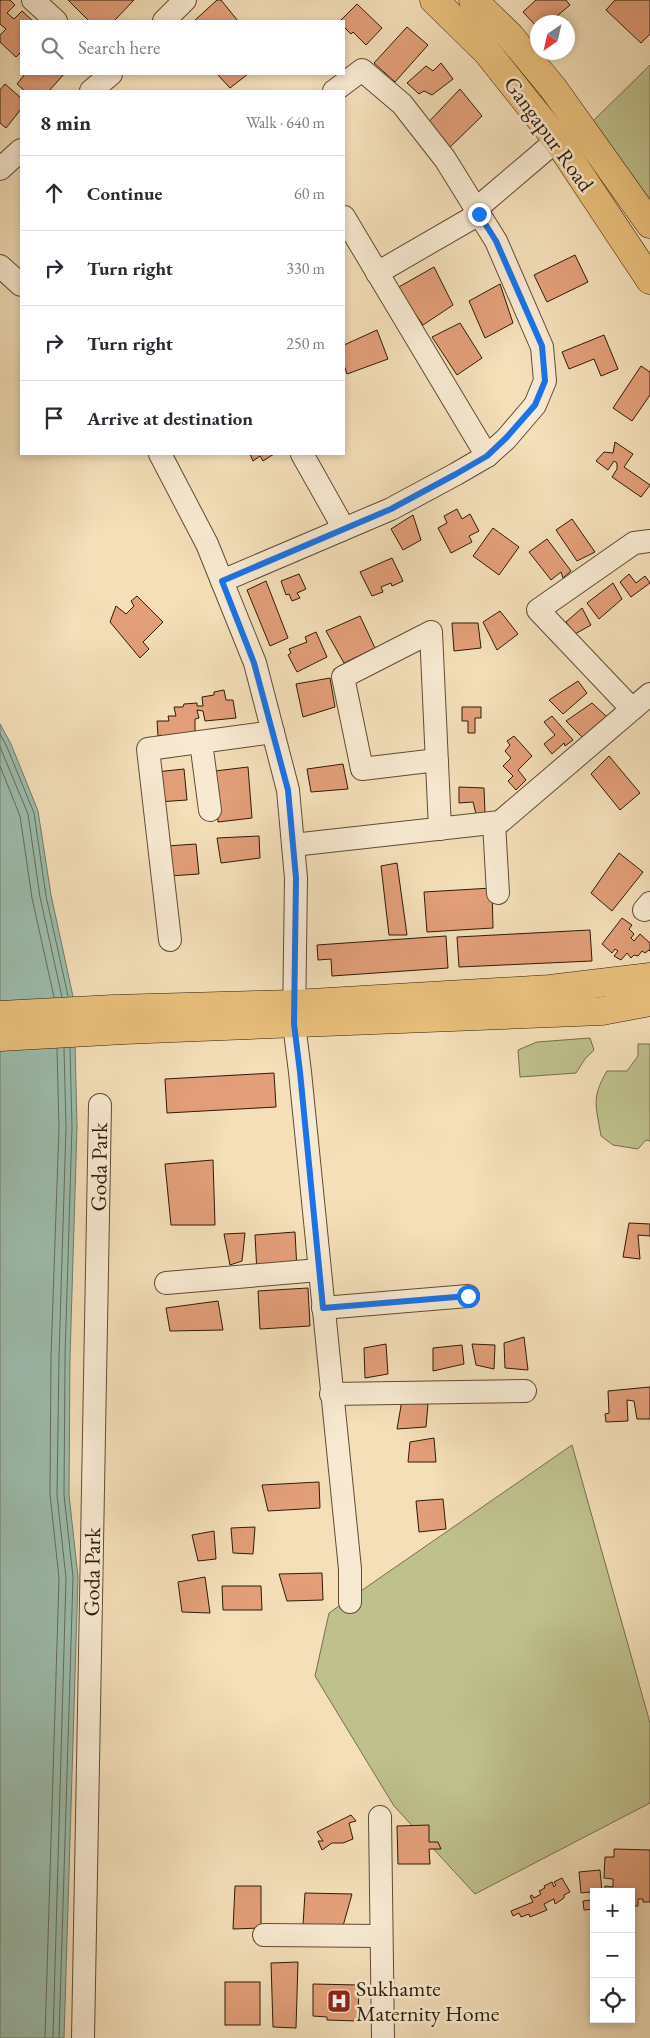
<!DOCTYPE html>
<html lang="en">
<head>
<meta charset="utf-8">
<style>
  :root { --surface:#fff; --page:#f2f2f3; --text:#2b2b33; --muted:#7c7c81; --line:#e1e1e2 }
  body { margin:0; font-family:"EB Garamond",serif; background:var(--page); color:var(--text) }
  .controls { position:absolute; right:15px; bottom:15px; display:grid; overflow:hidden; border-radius:0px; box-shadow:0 2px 8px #0003 }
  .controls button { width:45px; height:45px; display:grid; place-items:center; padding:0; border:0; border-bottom:1px solid var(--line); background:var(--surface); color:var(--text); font:25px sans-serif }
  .compass { position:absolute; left:530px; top:15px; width:45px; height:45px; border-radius:50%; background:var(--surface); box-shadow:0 2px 8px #0003; rotate:214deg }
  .stop { position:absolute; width:15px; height:15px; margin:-11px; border:4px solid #1a73e8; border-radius:50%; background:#fff }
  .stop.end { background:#1a73e8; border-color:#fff; box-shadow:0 1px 5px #0008 }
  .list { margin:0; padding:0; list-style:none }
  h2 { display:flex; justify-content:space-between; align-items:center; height:65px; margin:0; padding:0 20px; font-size:21px }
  h2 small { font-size:16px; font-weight:400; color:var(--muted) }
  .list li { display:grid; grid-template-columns:32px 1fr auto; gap:15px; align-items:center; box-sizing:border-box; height:75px; padding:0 20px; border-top:1px solid var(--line) }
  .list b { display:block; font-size:19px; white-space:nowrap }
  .list em { font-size:16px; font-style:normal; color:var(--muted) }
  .icon { flex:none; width:28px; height:28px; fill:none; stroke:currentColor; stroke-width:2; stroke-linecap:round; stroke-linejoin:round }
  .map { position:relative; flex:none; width:650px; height:2038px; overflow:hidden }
  .search { position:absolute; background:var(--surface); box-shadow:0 2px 8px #0003; left:20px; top:20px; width:325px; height:55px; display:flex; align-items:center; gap:12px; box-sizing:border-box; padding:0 18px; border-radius:0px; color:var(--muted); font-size:19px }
  .panel { position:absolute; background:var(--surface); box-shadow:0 2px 8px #0003; left:20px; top:90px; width:325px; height:365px; border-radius:0px }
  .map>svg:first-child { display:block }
</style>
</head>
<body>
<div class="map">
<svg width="650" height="2038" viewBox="0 0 650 2038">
  <rect width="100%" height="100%" fill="#f4dfb9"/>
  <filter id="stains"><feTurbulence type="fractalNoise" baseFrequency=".004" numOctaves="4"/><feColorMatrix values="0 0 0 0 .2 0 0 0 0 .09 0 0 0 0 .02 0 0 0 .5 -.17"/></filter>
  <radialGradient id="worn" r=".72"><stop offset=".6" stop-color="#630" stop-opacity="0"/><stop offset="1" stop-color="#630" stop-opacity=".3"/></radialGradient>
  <g fill="#bfc18d" stroke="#766e4a">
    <path d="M650,65V212L592,122Z"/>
    <path d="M590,1038L594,1050L585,1059L576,1073L520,1077L518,1050L537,1042Z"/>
    <path d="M638,1044H650V1141L646,1140L638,1149L613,1145L601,1136C596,1106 591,1098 607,1071H627L638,1056Z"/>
    <path d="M572,1445L650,1723V1803L475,1894L394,1806L315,1676L329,1613Z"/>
  </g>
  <path fill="#9cbdae" stroke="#707c6b" d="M0,724L11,744L38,811L51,895L74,1001L77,1127L70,1358L69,1495L78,1577L64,2038H0Z"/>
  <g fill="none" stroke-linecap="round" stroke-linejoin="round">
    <g stroke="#656c5a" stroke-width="1">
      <path d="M0,734L7,747L34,813L46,896L68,996"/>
      <path d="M0,747L28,814L40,897L62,997"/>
      <path d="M0,766L20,816L32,898L54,997"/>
      <path d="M45,2038L59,1578L50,1494L51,1357L59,1127L57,1049"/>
      <path d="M53,2038L66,1578L57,1495L59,1357L66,1127L64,1048"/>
      <path d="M59,2038L73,1577L64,1495L65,1357L72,1127L70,1048"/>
    </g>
  </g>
  <g fill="#e39f79" stroke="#2e1a07">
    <path d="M0,0H10L15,5L7,13L14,19L22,11L33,21H21V52L16,57L0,42V35L6,29L0,24Z"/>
    <path d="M68,0H134L114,21H89Z"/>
    <path d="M217,0H221L238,21H194Z"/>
    <path d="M536,0H566L570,5L550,22H538V28L523,12Z"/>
    <path d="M615,0H650V34L641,43L606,10Z"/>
    <path d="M357,4L382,28L366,45L353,32L351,34L344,27V21H340Z"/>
    <path d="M407,27L428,45L395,82L374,63Z"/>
    <path d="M441,63L453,79L432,95L424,91L419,94L407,83L426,66L433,71Z"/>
    <path d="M25,74H64L49,91H25L17,84Z"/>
    <path d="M217,74H248L230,88Z"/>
    <path d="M5,84L21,98V109L6,128L0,123V90Z"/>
    <path d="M460,89L482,116L446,151L422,129Z"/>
    <path d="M575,255L588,282L547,302L534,275Z"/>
    <path d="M434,267L453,305L423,325L397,288Z"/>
    <path d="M500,284L513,323L485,338L469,301Z"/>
    <path d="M460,323L482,358L457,375L432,337Z"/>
    <path d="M377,330L388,359L347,374L344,365V345Z"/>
    <path d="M604,335L618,369L601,376L594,359L569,369L562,352Z"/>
    <path d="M641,366L650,372V395L632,421L613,408Z"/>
    <path d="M615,442L633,454L624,467L650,485L641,497L612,477L617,469V463L614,461L608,470L596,461L604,452L613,453Z"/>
    <path d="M250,454H274L263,461L260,456L253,461Z"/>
    <path d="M457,509L462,519L470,514L479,531L469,536L472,542L451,553L438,528L447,523L444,516Z"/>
    <path d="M413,515L421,540L403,550L391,529Z"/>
    <path d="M572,519L595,552L577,561L556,530Z"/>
    <path d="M493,528L519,547L499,575L473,556Z"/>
    <path d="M547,539L571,571L563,578L561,572L551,580L529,552Z"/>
    <path d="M392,558L403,581L392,586L391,583L381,587L383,592L372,596L360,572Z"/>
    <path d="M299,574L306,589L297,593L300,598L292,601L289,594L286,595L281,581Z"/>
    <path d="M629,574L636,583L645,576L650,583L631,597L620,582Z"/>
    <path d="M266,581L288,638L270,646L247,590Z"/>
    <path d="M613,583L622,599L599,619L587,603Z"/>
    <path d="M137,596L163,622L143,642L149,649L140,658L110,622L116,606L126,614L134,606L131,601Z"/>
    <path d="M582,608L591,625L575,634L566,622Z"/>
    <path d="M500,611L518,634L497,650L483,622Z"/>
    <path d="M360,616L375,648L344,663L326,631Z"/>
    <path d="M452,623H478L481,648L454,651Z"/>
    <path d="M316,632L327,657L297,672L288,655L291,653L289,649L307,642L305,637Z"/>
    <path d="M330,678L335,707L303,717L296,684Z"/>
    <path d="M578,681L587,693L563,714L549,700Z"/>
    <path d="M224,690L226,700H233L236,718L205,721L203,711L197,710L199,718L195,719V735L161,738V735L158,736L157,721H169L168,716H176L174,707H183L184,704L197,703V706H203L202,697L214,695V692Z"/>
    <path d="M592,703L607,717L583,738L566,721Z"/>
    <path d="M462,707H481V718H475V733H468V721H462Z"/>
    <path d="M552,716L573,740L565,746L564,743L552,754L544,744L555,735L544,722Z"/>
    <path d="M514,736L532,756L518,770L526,780L516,790L508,781L513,776L503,766L511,758L505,751L510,745L507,741Z"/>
    <path d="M609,756L640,793L620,810L591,774Z"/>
    <path d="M343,764L348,789L311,792L307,769Z"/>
    <path d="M248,767L252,818L218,822L215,771Z"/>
    <path d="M184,769L187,800L158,802L156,772Z"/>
    <path d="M459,787L484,788L485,813L476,814L473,802L459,803Z"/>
    <path d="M259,836L260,858L221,863L217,838Z"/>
    <path d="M196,844L199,874L170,876L167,846Z"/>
    <path d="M619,853L643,872L612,911L591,893Z"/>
    <path d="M397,863L407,935H389L381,866Z"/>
    <path d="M492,888L493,928L427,932L424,892Z"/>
    <path d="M622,918L632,925L629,929L634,934L631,938L634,941L640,934L650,943V951L649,950L645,953L642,951L638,956L634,955L631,958L627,953L621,960L614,956L618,951L615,949L612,953L602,944Z"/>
    <path d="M590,930L592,961L459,967L457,937Z"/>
    <path d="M446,936L448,968L332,976L331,959L318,960L317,945Z"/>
    <path d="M274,1073L276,1107L167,1113L165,1079Z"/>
    <path d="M213,1160L215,1225H171L165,1164Z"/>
    <path d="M629,1223L650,1224V1236L638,1235L640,1259L623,1257Z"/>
    <path d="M295,1232L297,1270L257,1273L255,1235Z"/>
    <path d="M245,1233L242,1261L230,1265L224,1234Z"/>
    <path d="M308,1288L310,1326L260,1329L258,1291Z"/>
    <path d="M218,1301L223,1330L170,1331L166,1308Z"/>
    <path d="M524,1337L528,1370L505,1368L504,1343Z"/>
    <path d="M386,1344L388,1374L365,1378L364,1348Z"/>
    <path d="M472,1344L495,1345L494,1369L476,1365Z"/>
    <path d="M462,1345L464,1364L433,1371V1348Z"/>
    <path d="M650,1387V1419H637L634,1401L627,1400L628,1421L606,1422L605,1414L609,1413L608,1391Z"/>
    <path d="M402,1400L428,1404L426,1427L397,1429Z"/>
    <path d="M434,1438L436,1462H408L410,1442Z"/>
    <path d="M319,1482L320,1508L268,1511L262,1485Z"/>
    <path d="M443,1499L446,1529L419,1532L416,1501Z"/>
    <path d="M255,1527L253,1554L233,1553L231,1528Z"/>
    <path d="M214,1531L216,1559L198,1561L192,1535Z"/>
    <path d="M322,1573L323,1600L287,1601L279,1574Z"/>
    <path d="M205,1577L210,1613L182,1612L178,1582Z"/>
    <path d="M222,1586H261L262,1610H223Z"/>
    <path d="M351,1815L356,1821L349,1823L353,1839L343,1843H332L322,1850L318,1841H323L317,1832Z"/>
    <path d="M429,1825V1842H438L441,1849H429L430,1864H398L397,1826Z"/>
    <path d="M614,1849L650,1850V1902H643V1899H638V1906H631V1892H605V1886L613,1887V1879L604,1878L605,1857H614Z"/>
    <path d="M600,1870L602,1892H594V1909L584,1910L583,1901L591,1900L590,1892L581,1893L579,1872Z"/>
    <path d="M562,1878L570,1892L564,1895V1898L555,1904L554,1899L544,1904L547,1910L530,1917L529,1914L521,1917L519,1913L513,1916L511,1911L533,1902L530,1896L532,1895L534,1898L541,1894L539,1891L545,1888L544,1886L552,1882L554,1887L556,1885L554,1882Z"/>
    <path d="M235,1886H261V1928L233,1929Z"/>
    <path d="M305,1893L352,1894L343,1926L303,1925Z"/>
    <path d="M298,1962L296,2028L273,2027L271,1963Z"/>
    <rect x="225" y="1982" width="35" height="43"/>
    <path d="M313,1984L359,1985L358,2021L327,2020V2017L313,2016Z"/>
  </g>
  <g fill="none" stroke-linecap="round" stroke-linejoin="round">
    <g stroke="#604b34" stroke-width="24">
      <g id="minor">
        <path d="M33,0L56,21"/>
        <path d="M164,21L185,0"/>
        <path d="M91,91L111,74"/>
        <path d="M334,91L362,70L402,104L445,159L476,209"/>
        <path d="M0,169L21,150"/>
        <path d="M344,217L487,456"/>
        <path d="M0,266L21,285"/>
        <path d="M377,273L479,214"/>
        <path d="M160,454L207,544L255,663L288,790L296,878L294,1024L300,1072L350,1569V1602"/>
        <path d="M302,454L338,518L341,530"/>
        <path d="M222,581L391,509L456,474L487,456L506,439L535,405L545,381L542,347L496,241L476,209L557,140"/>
        <path d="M632,709L538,610L634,543L650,541"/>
        <path d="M201,742L210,810"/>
        <path d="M437,760L362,769L343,677L431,632L440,829"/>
        <path d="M494,823L498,893"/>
        <path d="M293,845L500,822L650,694"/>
        <path d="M644,910L650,903"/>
        <path d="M170,940L148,749L273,732"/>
        <path d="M166,1283L319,1270"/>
        <path d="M323,1308L468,1296"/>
        <path d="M331,1394L525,1391"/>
        <path d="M380,1817L383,2038"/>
        <path d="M264,1935L381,1936"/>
        <path d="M83,2038L100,1105"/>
      </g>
    </g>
    <g stroke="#2e1a07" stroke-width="29">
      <g id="major">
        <path d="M434,0L487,52L557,140L650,280"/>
        <path d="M473,0L510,36L553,88L650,224"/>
        <path d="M0,1015L113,1009L294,1004L550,989L650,977"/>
        <path d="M0,1037L124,1030L602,1011L650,1002"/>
      </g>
    </g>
    <use href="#minor" stroke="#f8ead2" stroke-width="22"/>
    <use href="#major" stroke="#eac07c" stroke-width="28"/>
  </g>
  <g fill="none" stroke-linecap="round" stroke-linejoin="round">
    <path stroke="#1a73e8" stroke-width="6" d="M468,1296L323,1308L300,1072L294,1024L296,878L288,790L254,663L222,581L391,509L456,474L487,456L506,438L535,405L545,381L542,346L496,241L479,214"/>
  </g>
  <defs>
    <g id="hospital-square" transform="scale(1.25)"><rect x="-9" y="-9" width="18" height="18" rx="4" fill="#8f2418" stroke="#f8ead2"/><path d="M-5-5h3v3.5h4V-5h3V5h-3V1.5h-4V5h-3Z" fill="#fff"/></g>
  </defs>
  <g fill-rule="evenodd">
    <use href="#hospital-square" x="339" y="2001"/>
  </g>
  <g text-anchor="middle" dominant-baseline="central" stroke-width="5" stroke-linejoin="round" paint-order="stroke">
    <g font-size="22" fill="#2e1a07" stroke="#f8ead2">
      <text transform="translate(549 134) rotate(54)">Gangapur Road</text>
      <text transform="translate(99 1167) rotate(-89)">Goda Park</text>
      <text transform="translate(92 1572) rotate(-89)">Goda Park</text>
    </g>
    <g font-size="22" fill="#2e1a07" stroke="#f8ead2" text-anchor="start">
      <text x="356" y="1988">Sukhamte<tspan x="356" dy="25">Maternity Home</tspan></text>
    </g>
  </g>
  <rect width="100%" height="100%" filter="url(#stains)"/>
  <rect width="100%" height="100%" fill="url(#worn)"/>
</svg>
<div class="controls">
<button>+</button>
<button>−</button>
<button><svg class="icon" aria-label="locate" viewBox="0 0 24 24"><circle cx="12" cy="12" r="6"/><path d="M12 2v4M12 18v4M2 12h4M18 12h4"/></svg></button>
</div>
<svg class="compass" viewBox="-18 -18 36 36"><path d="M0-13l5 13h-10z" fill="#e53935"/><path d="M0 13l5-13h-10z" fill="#7c7c81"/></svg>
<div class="stop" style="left:468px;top:1296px"></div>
<div class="stop end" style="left:479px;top:214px"></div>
<div class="search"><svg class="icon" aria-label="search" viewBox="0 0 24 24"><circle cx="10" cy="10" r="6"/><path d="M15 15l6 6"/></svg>Search here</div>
<section class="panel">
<h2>8 min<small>Walk · 640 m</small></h2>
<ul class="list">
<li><svg class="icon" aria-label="ahead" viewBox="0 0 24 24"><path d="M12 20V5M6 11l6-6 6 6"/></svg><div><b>Continue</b></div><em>60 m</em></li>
<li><svg class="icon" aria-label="right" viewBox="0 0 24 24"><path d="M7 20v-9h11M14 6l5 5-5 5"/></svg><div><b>Turn right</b></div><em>330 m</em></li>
<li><svg class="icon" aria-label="right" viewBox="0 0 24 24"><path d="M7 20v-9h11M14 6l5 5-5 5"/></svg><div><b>Turn right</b></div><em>250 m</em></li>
<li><svg class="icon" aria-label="arrive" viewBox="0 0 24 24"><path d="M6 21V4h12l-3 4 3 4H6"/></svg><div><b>Arrive at destination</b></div></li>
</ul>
</section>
</div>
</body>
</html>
